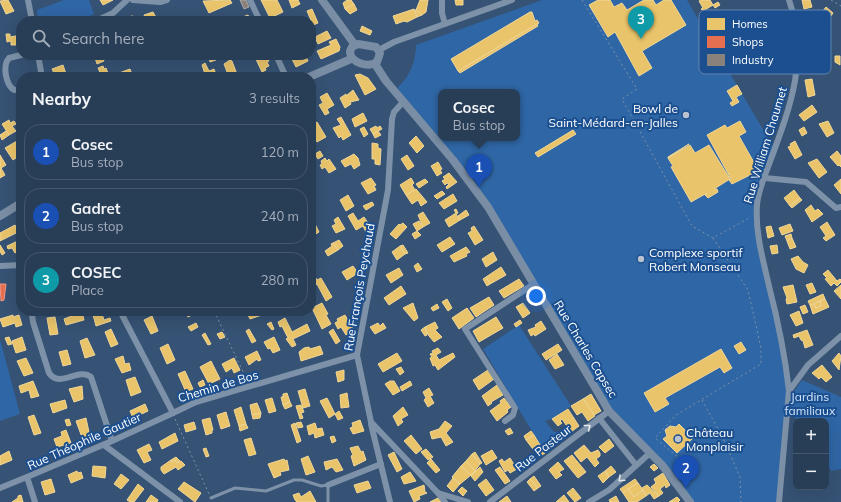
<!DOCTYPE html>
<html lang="en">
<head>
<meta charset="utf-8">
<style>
  :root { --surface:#283e57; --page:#30455d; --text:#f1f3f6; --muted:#a5aeba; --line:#44576d; --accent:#e69b98 }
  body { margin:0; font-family:Mulish,sans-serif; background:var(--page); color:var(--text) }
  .controls { position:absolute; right:12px; bottom:12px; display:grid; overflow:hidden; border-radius:8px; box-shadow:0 4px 16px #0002 }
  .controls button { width:36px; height:36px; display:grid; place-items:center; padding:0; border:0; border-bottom:1px solid var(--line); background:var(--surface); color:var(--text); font:20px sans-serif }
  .you { position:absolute; left:536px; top:296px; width:14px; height:14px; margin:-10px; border:3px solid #fff; border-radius:50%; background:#1a73e8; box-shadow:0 0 0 6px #1a73e833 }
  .badge { display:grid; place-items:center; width:26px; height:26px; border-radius:50%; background:var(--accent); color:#fff; font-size:13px; font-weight:700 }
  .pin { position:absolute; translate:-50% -33px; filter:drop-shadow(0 1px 2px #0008) }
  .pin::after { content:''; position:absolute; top:21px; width:14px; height:12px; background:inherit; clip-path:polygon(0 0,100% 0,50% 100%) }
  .popup { position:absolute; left:438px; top:89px; width:82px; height:52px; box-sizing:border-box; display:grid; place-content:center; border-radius:8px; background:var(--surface); filter:drop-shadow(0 1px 3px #0005); font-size:13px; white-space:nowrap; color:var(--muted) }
  .popup b { font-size:15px; color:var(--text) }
  .popup::after { content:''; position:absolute; left:50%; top:100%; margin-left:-8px; border:8px solid transparent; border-top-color:var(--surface) }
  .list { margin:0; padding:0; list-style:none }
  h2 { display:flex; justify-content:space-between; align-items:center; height:52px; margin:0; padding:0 16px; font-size:17px }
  h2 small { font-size:13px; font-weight:400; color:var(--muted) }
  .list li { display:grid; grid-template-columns:26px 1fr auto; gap:12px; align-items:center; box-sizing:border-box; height:56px; margin:0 8px 8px; padding:0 8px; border:1px solid var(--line); border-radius:16px }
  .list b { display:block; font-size:15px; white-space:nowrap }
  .list p { margin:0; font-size:13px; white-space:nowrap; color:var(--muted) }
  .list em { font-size:13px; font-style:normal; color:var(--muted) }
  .icon { flex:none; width:22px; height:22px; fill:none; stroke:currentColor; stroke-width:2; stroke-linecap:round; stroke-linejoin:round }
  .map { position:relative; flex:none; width:841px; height:502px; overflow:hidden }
  .search { position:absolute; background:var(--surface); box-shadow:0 4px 16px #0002; left:16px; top:16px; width:300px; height:44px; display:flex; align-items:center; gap:10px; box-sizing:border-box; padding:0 14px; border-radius:16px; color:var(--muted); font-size:15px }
  .panel { position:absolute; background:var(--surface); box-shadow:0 4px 16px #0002; left:16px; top:72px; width:300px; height:244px; border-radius:16px }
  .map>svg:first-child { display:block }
</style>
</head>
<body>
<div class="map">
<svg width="841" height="502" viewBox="0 0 841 502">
  <rect width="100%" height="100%" fill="#365274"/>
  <g fill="#2f66a5" fill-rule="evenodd">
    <path d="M64,0H89L94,14L79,21H38L37,10Z"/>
    <path d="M542,0H687L775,150L757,204V234L789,391L779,502H690L613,416L488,207L403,102L398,87C410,76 416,61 416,45ZM441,92H517V138H441Z"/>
    <path d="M519,325L571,406L552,419L545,421L554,432H571L572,434L545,453L483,349Z"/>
    <path d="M0,339L20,414L0,421Z"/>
    <path d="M802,380L841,397V469L831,471L826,460V421H799L790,413L793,393Z"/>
  </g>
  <g fill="#e9c46a" stroke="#f0d697">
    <path d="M8,0L14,11L6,14L0,1Z"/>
    <path d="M100,0H113L103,5Z"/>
    <path d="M230,0L232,3L209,13L203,1Z"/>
    <path d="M261,0H277L283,12L270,18Z"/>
    <path d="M289,0H298L300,4L292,8Z"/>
    <path d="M347,0H351L354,4L345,9L343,3Z"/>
    <path d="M420,0H428L426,12L422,15L416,10Z"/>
    <path d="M455,0H463V5H456Z"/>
    <path d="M598,0H610L614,7L622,3L627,10L644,0H653L656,5L664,0H671L686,25L642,51L652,68L639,76L615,32L608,37L589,5Z"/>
    <path d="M701,0H710L713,5L718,2L720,5L715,8L713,5L703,11L701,9L703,8L699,1Z"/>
    <path d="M802,0H810L812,7L804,9Z"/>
    <path d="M354,4L357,10L350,14L345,9Z"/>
    <path d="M826,7L833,13L827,22L819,16Z"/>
    <path d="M312,9L318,23L313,25L307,11Z"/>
    <path d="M414,9L417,17L407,22L404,21L396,24L393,16Z"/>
    <path d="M415,10H416L422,15L417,17Z"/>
    <path d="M153,12L158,21H146L144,15Z"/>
    <path d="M530,12H532L535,21L537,20L539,23L458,71L451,59Z"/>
    <path d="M248,15L251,21H232Z"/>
    <path d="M133,16L134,21H121L120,18Z"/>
    <path d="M819,16L827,22L826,24L817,18Z"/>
    <path d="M537,24L538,26L460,73L458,71Z"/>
    <path d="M362,26L372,31L370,35L360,31Z"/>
    <path d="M327,31L331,38L318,44L315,37Z"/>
    <path d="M6,34H10V37L21,35V45H11V41L7,42Z"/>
    <path d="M808,35H816V48L808,47Z"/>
    <path d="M336,39L340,47L339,51L321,59L317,51L331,45L329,42Z"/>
    <path d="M829,43V49L823,50V44Z"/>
    <path d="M94,55H101L104,61L97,64Z"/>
    <path d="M254,55H266L269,61L267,62L269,66L265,68L266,70L262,72Z"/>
    <path d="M290,55H305L308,61L296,67Z"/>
    <path d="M213,56L216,60L210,62L209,57Z"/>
    <path d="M835,56H840V65L835,62Z"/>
    <path d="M803,59H814V63H818L817,68L802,67Z"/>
    <path d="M230,60L232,61L238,77H229L224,64Z"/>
    <path d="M205,63L209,71L214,69L217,77L210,76L206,77L202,65Z"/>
    <path d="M63,65L67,77H56L52,69Z"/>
    <path d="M103,66L104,69L106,68L109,76L102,77L98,68Z"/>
    <path d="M130,69L133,77H120L119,73Z"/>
    <path d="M360,74L368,78L376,89L365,95L355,75Z"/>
    <path d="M812,79L815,95L808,97L805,80Z"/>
    <path d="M737,85L742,94L736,97L739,102L732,106L730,103L733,101L727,91Z"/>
    <path d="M353,90L359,100L350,102L351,104L345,108L340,98L346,94V96Z"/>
    <path d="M327,93L334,105L327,109L329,113L325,115L319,105L323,103L320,97Z"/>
    <path d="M812,105L817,112L804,121L799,115Z"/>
    <path d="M363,113L367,121L355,127L352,119Z"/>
    <path d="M341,117L351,135L343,140L341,136L339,138L333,128L341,125L337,119Z"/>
    <path d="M9,120L10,123L14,121L16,124L12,126L16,131L9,135L2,124Z"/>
    <path d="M740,121L746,132L739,136L756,166L754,173L732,184L729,180L731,179L707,135L725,125L727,128Z"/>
    <path d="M828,121L834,133L827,137L819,124Z"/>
    <path d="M317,122L326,137L317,142L311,131L314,128L313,125Z"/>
    <path d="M376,126L377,128L380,126L382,129L373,134L370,129Z"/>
    <path d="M364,127L368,134L364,137L360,129Z"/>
    <path d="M804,127L807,133L802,136L799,130Z"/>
    <path d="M573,130L576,134L538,157L535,153Z"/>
    <path d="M6,131L9,135L2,140L0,135Z"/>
    <path d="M378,131L381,135L375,138L373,134Z"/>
    <path d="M416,136L424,146L417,153L409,143Z"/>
    <path d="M17,141L21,148L16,152L19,156L13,160L5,148Z"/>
    <path d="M795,141L802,155L795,159L788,147L791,146L790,144Z"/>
    <path d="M372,143L378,144V148L381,149L380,165L375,164V159H372Z"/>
    <path d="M689,144L668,158V157Z"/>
    <path d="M690,145L695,153L709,145L730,179L714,189H717L718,192L708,198L705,195L707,193L691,202L671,167L673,166L668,158Z"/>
    <path d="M320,151L323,156L318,159L315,154Z"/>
    <path d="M837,151L841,156V167L839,165L838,166L830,157Z"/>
    <path d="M354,154L358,158L360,165L354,169L351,164L345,167L341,161Z"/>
    <path d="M0,155L6,165L1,168L5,175L0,178Z"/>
    <path d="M407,155L414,166L408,170L401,159Z"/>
    <path d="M325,158L327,161L329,159L336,169L329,173L325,167L322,169L320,165L322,164L321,161Z"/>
    <path d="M817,159L827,172L819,178L808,163Z"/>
    <path d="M438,162L442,169L440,170L442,173L437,176L431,166Z"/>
    <path d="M449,173L457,182L447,189L446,187L449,184L447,183L445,185L442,181L445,179L443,177Z"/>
    <path d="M371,178L376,185L374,186L376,190L368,194L361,183Z"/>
    <path d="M411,178L414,183L412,185L415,190L406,195L400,185Z"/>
    <path d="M425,179L428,182L419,188L416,184Z"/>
    <path d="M841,179V194L834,185Z"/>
    <path d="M416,189L427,202L421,206L418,200L412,204L406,195Z"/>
    <path d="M794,190L800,198L790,206L784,198Z"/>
    <path d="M442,191L445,194L437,199L434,196Z"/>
    <path d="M453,194L457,201L444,209L439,203Z"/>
    <path d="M348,195L354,206L346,211L340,200Z"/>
    <path d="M800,198L802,200L792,208L790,206Z"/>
    <path d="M372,202L374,205L366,210L363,206Z"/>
    <path d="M811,205L815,211L818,209L823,214L812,222L805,210Z"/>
    <path d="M456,209L458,213L456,214L460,220L449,227L445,220L456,213L454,210Z"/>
    <path d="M466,210L469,215L460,220L458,216Z"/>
    <path d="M423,212L430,223L423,227L418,215Z"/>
    <path d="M353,213L358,221L364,217L372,229L366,232L363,226L356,230L348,216Z"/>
    <path d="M338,217L345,229L336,233L332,226L336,224L334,220Z"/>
    <path d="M419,221L423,227L417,231L413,224Z"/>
    <path d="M827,222L835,235L826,241L823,238L826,236L820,227Z"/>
    <path d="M403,223L407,227L396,239L390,234L399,224L400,225Z"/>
    <path d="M315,224L319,232L311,237V226Z"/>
    <path d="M790,224L793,231L782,235L779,228Z"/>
    <path d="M15,225L18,232L0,241V233Z"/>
    <path d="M474,226L483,240L475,245L468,233L472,231L471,228Z"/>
    <path d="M771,226L774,236L768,238L766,227Z"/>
    <path d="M417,231L421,235L415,239L412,234Z"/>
    <path d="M791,234L792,238L787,241L785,236Z"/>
    <path d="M450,237L455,244L442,252L437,245Z"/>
    <path d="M792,238L796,247L790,249L787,241Z"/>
    <path d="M20,240L21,250L15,253L12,248L8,249L7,246Z"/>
    <path d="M339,240L343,246L338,250L333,243Z"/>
    <path d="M333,243L338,250L328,256L325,251L332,246L331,244Z"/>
    <path d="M0,245L5,253L2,255L0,251Z"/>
    <path d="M403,245L408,253L405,254L400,246Z"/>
    <path d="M777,245L778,253L772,254L770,246Z"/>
    <path d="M400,246L405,254L397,260L392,252Z"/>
    <path d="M466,247L470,252L466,254L467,256L454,262L450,256Z"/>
    <path d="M493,252L497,260L486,267L482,259Z"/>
    <path d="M798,256L803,262L808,265L804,273L796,269L791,259Z"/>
    <path d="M418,263L422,269L417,272L414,266Z"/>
    <path d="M353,266L358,273L347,280L342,272Z"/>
    <path d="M501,267L506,275L490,284L486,277Z"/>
    <path d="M399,268L403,275L391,283L386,275Z"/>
    <path d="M828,270L837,281L840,279L841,280V282L837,286L834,283L831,286L825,279L827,278L823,274Z"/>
    <path d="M314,275L317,280L321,278L332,297L326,301L317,284L314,286L311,277Z"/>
    <path d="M486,277L490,284L487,286L483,279Z"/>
    <path d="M519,279L524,286L504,298L499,291Z"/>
    <path d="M812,283L816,292L810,294L806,285Z"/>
    <path d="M793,285L797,302L787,304L786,299L787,298L783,287Z"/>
    <path d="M841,285V299L834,291Z"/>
    <path d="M401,286L406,294L389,305L384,298Z"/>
    <path d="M823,294L825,299L810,305L808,301Z"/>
    <path d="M489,297L494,305L476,317L470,308Z"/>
    <path d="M447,299L452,308L448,311L442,302Z"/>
    <path d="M825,299L829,307L813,314L810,305L814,304L816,308L821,306L820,301Z"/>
    <path d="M820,301L821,306L816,308L814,304Z"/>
    <path d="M322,303L328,314L326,315L331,324L322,329L312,308Z"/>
    <path d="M413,303L418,318L414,321L403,308Z"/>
    <path d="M523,303L530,313L523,318L516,307Z"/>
    <path d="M437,304L439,308L433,311L431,308Z"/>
    <path d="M805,305L808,312L803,314L800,307Z"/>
    <path d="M467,308L474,318L459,329L452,318Z"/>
    <path d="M92,311H101L104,320L110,318L111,321L96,326Z"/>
    <path d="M185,311H207L200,315L198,312L188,317Z"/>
    <path d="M246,311H260L262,315L250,319Z"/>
    <path d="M799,311L803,323L796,326L790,315Z"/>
    <path d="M82,312L84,320L66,325L64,319Z"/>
    <path d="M13,315V317L19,315L22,325L16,327L15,323L3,327L0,319Z"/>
    <path d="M345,315L353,329L346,335L341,327L338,329L335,323L338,321L337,319Z"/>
    <path d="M152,316L158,331L151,334L144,320Z"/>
    <path d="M55,317L58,334L50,335L47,318Z"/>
    <path d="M496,317L503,328L479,342L473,331Z"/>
    <path d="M285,318L292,332L307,324L310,331L293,339L296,345L292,347L286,339L288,338L282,326L280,327L278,322Z"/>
    <path d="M520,320L522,323L516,327L514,324Z"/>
    <path d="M541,321L546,329L535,336L534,334L531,336L528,330L536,327L535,325Z"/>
    <path d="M271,322L274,329L272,330L267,324Z"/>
    <path d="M435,322L438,328L435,330L442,337L434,342L425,331L427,330L425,327Z"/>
    <path d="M196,323L198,327L191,331L188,327Z"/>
    <path d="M378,323L380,326L383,323L386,328L375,334L370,327Z"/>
    <path d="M425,327L427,335L425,336L421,330Z"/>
    <path d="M111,329L118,344L111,347L105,332Z"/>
    <path d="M249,329L256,341L252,343L246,331Z"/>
    <path d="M333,329L340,341L336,344L329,332Z"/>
    <path d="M807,330L813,345L805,348L803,341L801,340L799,336L794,338L793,335Z"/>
    <path d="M222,332L225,337L220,339L217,334Z"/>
    <path d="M205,333L211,344L208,345L202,335Z"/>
    <path d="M9,337L12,344L8,345L5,338Z"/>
    <path d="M22,337L26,350L16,353L12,341Z"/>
    <path d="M274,337L280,350L273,353L270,348L268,349L264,342Z"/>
    <path d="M87,338L95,355L85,358L80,341Z"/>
    <path d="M741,342L746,350L739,354L734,346Z"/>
    <path d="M168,344L175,360L167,364L160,348Z"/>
    <path d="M558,344L562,350L546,360L542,354Z"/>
    <path d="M320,346L323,354L301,361L299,352L304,348L309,347L310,349Z"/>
    <path d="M438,348L441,352L436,355L439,360L453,353L455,357L438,370L435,365L433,366L430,358L432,357L430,354L433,353L432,351Z"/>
    <path d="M721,349L732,368L724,373L720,367L665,398L669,404L655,412L644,393Z"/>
    <path d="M67,350L71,364L63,366L59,352Z"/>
    <path d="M257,351L261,360L258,361L257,359L249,365L245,357Z"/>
    <path d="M397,353L402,361L383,372L378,364Z"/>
    <path d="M839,353L841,356L839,370L832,361Z"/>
    <path d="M557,354L564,365L555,369L549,360Z"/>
    <path d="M123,356L125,364L129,363L131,370L122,373L115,359Z"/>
    <path d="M26,358L33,373L24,376L17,361Z"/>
    <path d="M234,358L240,370L234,373L232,368L226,372L222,364Z"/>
    <path d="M211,361L220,379L209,384L200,367Z"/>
    <path d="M822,365L832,377L826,382L821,377L819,379L812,373Z"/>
    <path d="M401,367L404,372L400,375L396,369Z"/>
    <path d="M344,370V380L338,382L336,372Z"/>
    <path d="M488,370L494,379L479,390L473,380Z"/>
    <path d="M185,371L193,389L186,392L178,374Z"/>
    <path d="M135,377L141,392L131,396L126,380Z"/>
    <path d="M203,380L205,385L200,387L198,383Z"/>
    <path d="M33,381L39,396L31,398L29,390L21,393L19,386Z"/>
    <path d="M390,381H394L400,391L393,395L385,384Z"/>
    <path d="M410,381L412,385L402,391L400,387Z"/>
    <path d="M497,385L503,395L491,402L492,403L488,406L482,396Z"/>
    <path d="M82,386L83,399L74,402L69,389Z"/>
    <path d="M429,388L433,395L430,396L434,403L428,407L424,400L426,398L423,392Z"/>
    <path d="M305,389L310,406L303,408L298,391Z"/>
    <path d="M287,393L290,402L283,405L281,397H283V394Z"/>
    <path d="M347,393L349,407L341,408L340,395Z"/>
    <path d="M591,394L601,411L594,415L583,399Z"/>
    <path d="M272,398L276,411L269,413L265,400Z"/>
    <path d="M327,398L335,414L339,411L343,418L338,420L335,414L329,418L320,401Z"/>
    <path d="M504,398L511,407L507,410L508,412L497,421L490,411L501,403L500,401Z"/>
    <path d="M583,399L595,416L588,421L582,412L577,415L571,406Z"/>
    <path d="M65,400L67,408L53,413L50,404Z"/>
    <path d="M290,402L292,406L285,409L283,405Z"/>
    <path d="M257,403L261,413L252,415L250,405Z"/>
    <path d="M145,404L148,411L133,418L130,411Z"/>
    <path d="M301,405L304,412L301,413L303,418L300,419L296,406Z"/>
    <path d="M241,407L246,424L239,426L234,410Z"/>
    <path d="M403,407L408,415L401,419L403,422L398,426L393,416Z"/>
    <path d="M568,409L579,426L571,432L562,419L560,421L562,423L558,426L552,419Z"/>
    <path d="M226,412L230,426L221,429L217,415Z"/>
    <path d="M261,413L260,418L253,419L252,415Z"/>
    <path d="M34,415L41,433L34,435L28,417Z"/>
    <path d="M86,418L90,437L83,440L76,421Z"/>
    <path d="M210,418L213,430H212V433L206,435L202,420Z"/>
    <path d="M69,419L71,425L67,426L65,420Z"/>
    <path d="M360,420L364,431L353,434L350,428L353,427L352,423Z"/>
    <path d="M445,421L452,426L446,433L453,442L446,446L441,437L432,439L430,432L439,429Z"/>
    <path d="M194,422L196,429L186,432L184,425Z"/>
    <path d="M301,422L303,427L298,428L296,423Z"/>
    <path d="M295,423L301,441L297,443L291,425Z"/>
    <path d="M315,423L317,429L322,428L324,435L315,438L314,433L309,435L307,426Z"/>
    <path d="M246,424L248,428L240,431L239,426Z"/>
    <path d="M679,424L693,438L677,453L663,439L667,436L665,430L670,426L676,427Z"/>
    <path d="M510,428L513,433L508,435L505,431Z"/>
    <path d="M66,430L71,443L57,447L54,439L62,436L61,432Z"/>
    <path d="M531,431L534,435L526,440L524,436Z"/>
    <path d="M175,433L178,441L162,449L159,442Z"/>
    <path d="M411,435L422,449L416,454L404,441Z"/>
    <path d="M534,435L545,453L539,457L526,440Z"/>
    <path d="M334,436L336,441L332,443L330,437Z"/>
    <path d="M251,438L256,454L249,456L244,440Z"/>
    <path d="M559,438L561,440L548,450L546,447Z"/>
    <path d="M609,439L614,446L605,453L599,447Z"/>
    <path d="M149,444L152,450L147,452L151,460L144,463L137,450Z"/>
    <path d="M584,445L591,453L598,450L600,453V456L596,459L599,463L595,467L587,457L581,462L574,453Z"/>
    <path d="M358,446L361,452L363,451L366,460L354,466L351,456L353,455L350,448Z"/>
    <path d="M206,448L209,456L206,457L203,449Z"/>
    <path d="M426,449L433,457L428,460L421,452Z"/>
    <path d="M492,450L497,458L486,465L481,456Z"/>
    <path d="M9,451L12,460L0,465V456Z"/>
    <path d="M394,452L402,469L397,472L388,455Z"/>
    <path d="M475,452L482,463L480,464L472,454Z"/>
    <path d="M472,454L480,464L475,471L466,461Z"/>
    <path d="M572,455L586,472L578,478L564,461Z"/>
    <path d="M308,456L315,472L306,475L301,459Z"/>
    <path d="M176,457L180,461L177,463L175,460L172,462L171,460Z"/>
    <path d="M510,458L517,469L510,473L508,470L505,472L499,461L502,459L504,462Z"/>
    <path d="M284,459L285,461L287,460L289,470L280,472L281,475L274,478L268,464Z"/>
    <path d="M337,459L343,470L336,472L332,467L326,470L324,462Z"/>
    <path d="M431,459L440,470L436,473L427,463Z"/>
    <path d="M171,460L172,462L175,460L177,463L181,461L185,465L178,470L176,467L164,474L161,470V467Z"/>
    <path d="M466,461L475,471L471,475L461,466Z"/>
    <path d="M558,462L564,469L559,472L562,475L556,479L549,470Z"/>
    <path d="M654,464L658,468L654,471L650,467Z"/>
    <path d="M93,466L106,467L105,478L92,476Z"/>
    <path d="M461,466L471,475L460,484L452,477Z"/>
    <path d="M611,466L616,472L609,477L605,471Z"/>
    <path d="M480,467L483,472L475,481L471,476Z"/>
    <path d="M500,467L510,481L505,484L495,470Z"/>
    <path d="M77,471L78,473L81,472L83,478L71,483L68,475Z"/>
    <path d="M605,471L609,477L603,483L598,476Z"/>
    <path d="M410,472L416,481L404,484L401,477Z"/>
    <path d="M663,473L670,485L666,488L665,485L660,489L663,493L659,496L651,487L656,483L654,479Z"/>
    <path d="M121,474L129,480L121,489L114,484Z"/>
    <path d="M534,476L541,486L538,488L530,479Z"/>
    <path d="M453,478L460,484L453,492L447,486Z"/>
    <path d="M51,479L55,492L45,495L41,482Z"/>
    <path d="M486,479L494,490L486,496L478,485Z"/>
    <path d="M530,479L538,488L534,491L527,482Z"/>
    <path d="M635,479L638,483L623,493L620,489Z"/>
    <path d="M368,481L371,488L357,493L354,485Z"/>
    <path d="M184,482L201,493L195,502L178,489Z"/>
    <path d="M638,483L643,490L634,497L628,489Z"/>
    <path d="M138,484L144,489L134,502H130L127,500Z"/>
    <path d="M424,485L425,492L427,493L419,496L420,499L414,502L409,491Z"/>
    <path d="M647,485L659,496L654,499L650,493L646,496L642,488Z"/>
    <path d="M462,487L467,491L463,496L458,491Z"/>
    <path d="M573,488L581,498L575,502L567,493Z"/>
    <path d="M628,489L634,497L643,490L646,496L637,502H629L623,493Z"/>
    <path d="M310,491L316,502H297L295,500L293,495L299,493L301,497Z"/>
    <path d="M21,495L23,502H12L18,498V496Z"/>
    <path d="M151,495L158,500L157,502H146Z"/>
    <path d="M564,495L569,502H556Z"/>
    <path d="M507,496L511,502H499Z"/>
    <path d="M616,496L619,502H610L609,500Z"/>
    <path d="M440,497L443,502H430Z"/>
    <path d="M677,497L680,500L678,502H669Z"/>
  </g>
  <path fill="#e76f51" stroke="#ee9a85" d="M0,284H6L4,300L1,301Z"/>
  <path fill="#8a817c" stroke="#ada7a3" d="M240,0H246L249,7L244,9Z"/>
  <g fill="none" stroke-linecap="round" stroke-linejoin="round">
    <g stroke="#7d92a8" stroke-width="1" stroke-dasharray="2 3" stroke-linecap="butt">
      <path d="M582,0L637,89L622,99L692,226L713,238L751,217"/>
      <path d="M831,0L841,6"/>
      <path d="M214,311L247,380"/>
      <path d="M702,400L723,438L740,477L741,502"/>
      <path d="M175,419L209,494"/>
      <path d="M681,465L679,458L655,438L676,415L761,364V348L748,290L713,238"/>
    </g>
    <path stroke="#7d92a8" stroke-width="3" d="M211,498L235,488L266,491L294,480H302L321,486L328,485V502"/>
    <g stroke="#7d92a8" stroke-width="6">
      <path d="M28,0L32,21"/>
      <path d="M133,0L160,2L167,0"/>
      <path d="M250,0L260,21"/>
      <path d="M442,0V13L445,24"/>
      <path d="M96,21L113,13L127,0"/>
      <path d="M379,50L394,42L512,0"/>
      <path d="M21,55L9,58C2,66 6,85 14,90H21"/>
      <path d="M38,55L42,77"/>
      <path d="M276,55L286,77"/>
      <path d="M403,102L394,112L392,119L388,190L357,355L371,422L438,493L468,502"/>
      <path d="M765,178L806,182L836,208L841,207"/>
      <path d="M0,266L21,265"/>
      <path d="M35,311L32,315L33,322L49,373C60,389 78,367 91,377L112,441"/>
      <path d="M120,311L173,413L196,402L357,355"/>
      <path d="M789,391C785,355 778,321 769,286C763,259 755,233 757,205C758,190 766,173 771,159C791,105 809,57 789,0"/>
      <path d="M599,418L636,465"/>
      <path d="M505,421L513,415L515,408L465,329L534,284"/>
      <path d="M371,424L390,502"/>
      <path d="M104,445L180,502"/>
      <path d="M328,485L381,464"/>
      <path d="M0,488L27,477"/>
      <path d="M438,493L445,502"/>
      <path d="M35,502L27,477L112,441L173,413"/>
      <path d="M490,502L609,411"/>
      <path d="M589,502L609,490L650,453"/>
      <path d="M779,502L789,391L808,365L841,336"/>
    </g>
    <g stroke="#798da4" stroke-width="8">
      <path d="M322,0L355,45"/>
      <path d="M358,44L376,47L380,53L377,62C368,68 350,63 350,51L352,47Z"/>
      <path d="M375,64L386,81L453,160L488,207L609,411L662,465L690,502"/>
      <path d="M309,77L351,59"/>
      <path d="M0,216L21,203"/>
    </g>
  </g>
  <defs><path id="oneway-chevron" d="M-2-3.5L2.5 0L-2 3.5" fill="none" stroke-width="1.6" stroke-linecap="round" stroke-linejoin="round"/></defs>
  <g stroke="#e5e9ee">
    <use href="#oneway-chevron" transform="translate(588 427) rotate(-38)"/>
    <use href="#oneway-chevron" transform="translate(621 479) rotate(137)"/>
  </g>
  <g fill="#b9c2ce" stroke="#1b4f8f" stroke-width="1.5">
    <circle cx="686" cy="115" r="4"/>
    <circle cx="641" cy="259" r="4"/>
    <circle cx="678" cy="439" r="4"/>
  </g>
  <g text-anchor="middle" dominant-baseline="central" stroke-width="4" stroke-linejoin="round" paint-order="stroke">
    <g font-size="12" fill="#fff" stroke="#1b4f8f" text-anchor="start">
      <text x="678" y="108" text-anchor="end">Bowl de<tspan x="678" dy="14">Saint-Médard-en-Jalles</tspan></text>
      <text x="649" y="252">Complexe sportif<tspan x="649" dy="14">Robert Monseau</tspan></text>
      <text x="686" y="432">Château<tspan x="686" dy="14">Monplaisir</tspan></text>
    </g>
    <g font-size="12" fill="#fff" stroke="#1b4f8f">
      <text transform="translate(765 145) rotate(-73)">Rue William Chaumet</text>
      <text transform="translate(359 287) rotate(-80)">Rue François Peychaud</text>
      <text transform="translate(586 349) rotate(59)">Rue Charles Capsec</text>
      <text transform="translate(218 386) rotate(-17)">Chemin de Bos</text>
      <text transform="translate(84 441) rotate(-24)">Rue Théophile Gautier</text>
      <text transform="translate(543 448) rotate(-38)">Rue Pasteur</text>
    </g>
    <g font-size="12" fill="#cfe3fa" stroke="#1b4f8f">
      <text x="810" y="396">Jardins<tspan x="810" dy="14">familiaux</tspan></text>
    </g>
  </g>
  <rect x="699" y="10" width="132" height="64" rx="6" fill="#1b4f8f" stroke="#5f84b1" stroke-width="1"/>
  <rect x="707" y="18" width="18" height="12" fill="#e9c46a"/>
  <rect x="707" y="36" width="18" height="12" fill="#e76f51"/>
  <rect x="707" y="54" width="18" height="12" fill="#8a817c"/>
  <g font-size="11" fill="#fff">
    <text x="732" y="28">Homes</text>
    <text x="732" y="46">Shops</text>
    <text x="732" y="64">Industry</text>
  </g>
</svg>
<div class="controls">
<button>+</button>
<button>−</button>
</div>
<div class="you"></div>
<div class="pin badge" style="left:479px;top:187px;background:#1a4fb4">1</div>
<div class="popup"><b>Cosec</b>Bus stop</div>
<div class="pin badge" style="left:686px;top:488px;background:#1a4fb4">2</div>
<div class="pin badge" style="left:641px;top:39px;background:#0f9aa8">3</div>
<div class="search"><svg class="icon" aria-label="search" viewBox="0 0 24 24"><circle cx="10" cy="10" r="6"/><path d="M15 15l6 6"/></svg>Search here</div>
<section class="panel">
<h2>Nearby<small>3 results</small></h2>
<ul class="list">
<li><span class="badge" style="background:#1a4fb4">1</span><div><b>Cosec</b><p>Bus stop</p></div><em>120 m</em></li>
<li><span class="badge" style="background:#1a4fb4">2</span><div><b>Gadret</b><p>Bus stop</p></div><em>240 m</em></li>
<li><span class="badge" style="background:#0f9aa8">3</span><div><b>COSEC</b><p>Place</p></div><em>280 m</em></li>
</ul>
</section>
</div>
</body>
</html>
